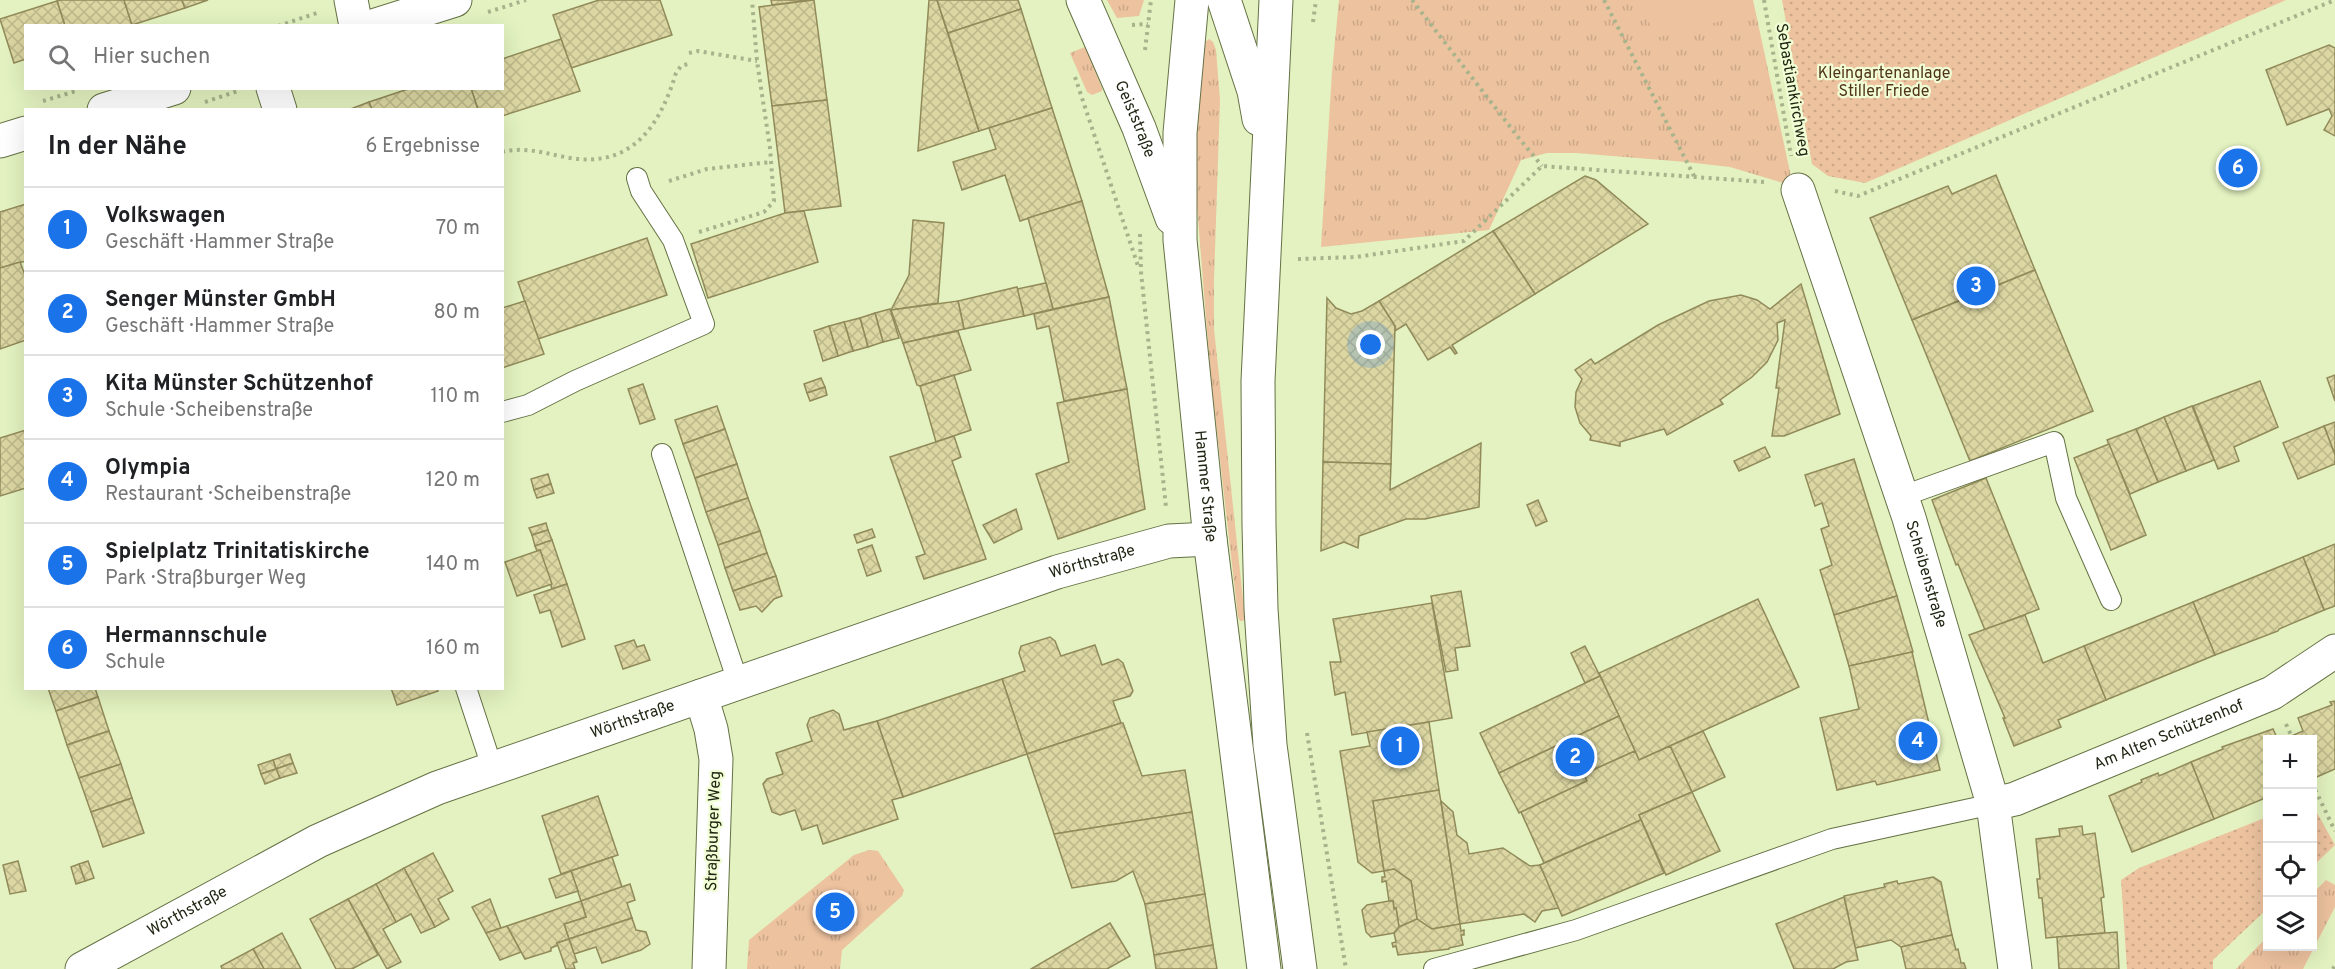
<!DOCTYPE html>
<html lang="de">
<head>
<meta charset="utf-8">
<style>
  :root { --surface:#fff; --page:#f2f2f2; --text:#202124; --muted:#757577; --line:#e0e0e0; --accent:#1a73e8 }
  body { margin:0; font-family:Overpass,sans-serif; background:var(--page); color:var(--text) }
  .controls { position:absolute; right:18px; bottom:18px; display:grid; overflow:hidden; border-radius:0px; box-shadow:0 6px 24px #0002 }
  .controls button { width:54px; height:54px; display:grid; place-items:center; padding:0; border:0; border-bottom:2px solid var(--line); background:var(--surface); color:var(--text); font:30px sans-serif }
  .you { position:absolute; left:1371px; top:345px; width:21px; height:21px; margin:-15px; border:4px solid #fff; border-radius:50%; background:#1a73e8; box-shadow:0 0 0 9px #1a73e833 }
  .badge { display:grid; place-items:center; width:39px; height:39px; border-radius:50%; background:var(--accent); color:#fff; font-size:20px; font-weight:700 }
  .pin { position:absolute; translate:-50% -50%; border:3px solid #fff; box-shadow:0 2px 6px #0006 }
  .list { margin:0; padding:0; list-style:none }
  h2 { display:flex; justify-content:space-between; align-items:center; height:78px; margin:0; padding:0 24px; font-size:26px }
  h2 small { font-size:20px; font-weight:400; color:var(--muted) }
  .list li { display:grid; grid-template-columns:39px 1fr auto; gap:18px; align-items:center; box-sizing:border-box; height:84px; padding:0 24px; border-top:2px solid var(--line) }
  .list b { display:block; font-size:22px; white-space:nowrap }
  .list p { margin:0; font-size:20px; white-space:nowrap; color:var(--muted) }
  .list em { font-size:20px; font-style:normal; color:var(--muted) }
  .icon { flex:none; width:33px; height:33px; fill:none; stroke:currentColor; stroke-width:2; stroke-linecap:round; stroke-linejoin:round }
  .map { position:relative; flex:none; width:2335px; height:969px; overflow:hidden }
  .search { position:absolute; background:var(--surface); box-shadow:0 6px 24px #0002; left:24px; top:24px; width:480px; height:66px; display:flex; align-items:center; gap:15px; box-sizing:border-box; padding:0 21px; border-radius:0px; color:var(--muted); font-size:22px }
  .panel { position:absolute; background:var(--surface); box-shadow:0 6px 24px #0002; left:24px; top:108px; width:480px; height:582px; border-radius:0px }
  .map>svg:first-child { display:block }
</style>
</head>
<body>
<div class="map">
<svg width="2335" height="969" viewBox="0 0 2335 969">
  <defs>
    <pattern id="grass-tufts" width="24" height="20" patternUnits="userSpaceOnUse" patternTransform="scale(1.5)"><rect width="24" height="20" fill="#edc29f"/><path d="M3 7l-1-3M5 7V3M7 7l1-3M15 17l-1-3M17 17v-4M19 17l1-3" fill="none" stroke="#cba788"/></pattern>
    <pattern id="garden-dots" width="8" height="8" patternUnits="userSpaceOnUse" patternTransform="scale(1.5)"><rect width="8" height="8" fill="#edc29f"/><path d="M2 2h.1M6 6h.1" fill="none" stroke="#cba788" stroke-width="1.8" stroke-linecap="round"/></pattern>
    <pattern id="building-cross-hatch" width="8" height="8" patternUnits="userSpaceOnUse" patternTransform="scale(1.5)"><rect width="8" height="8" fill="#dcd6a2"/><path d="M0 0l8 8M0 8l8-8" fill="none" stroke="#bcb88a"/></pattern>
  </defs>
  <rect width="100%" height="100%" fill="#e3f2c0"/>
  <g fill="url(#grass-tufts)">
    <path d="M1107,0H1144L1139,16L1117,18Z"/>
    <path d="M1339,0H1753L1793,186L1730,167L1686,162L1576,153H1547L1521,160L1489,230L1321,247L1332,72Z"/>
    <path d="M1209,39L1213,42L1216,50L1220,100L1214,280V329L1245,618L1243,621H1240L1238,617L1211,380L1197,206V126L1205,42Z"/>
    <path d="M1085,47L1102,88V91L1092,95L1087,92L1070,53Z"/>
    <path d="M869,850L878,851L904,890L902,896L842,950L840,969H747L749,940L854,855Z"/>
    <path d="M2326,880L2335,885V907L2303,969H2236L2267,937L2268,946H2312L2313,893Z"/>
  </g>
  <g fill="url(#garden-dots)">
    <path d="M1782,0H2286L1865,183L1828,176L1812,164Z"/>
    <path d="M2312,804L2335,845L2313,866H2312Z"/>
    <path d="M2267,817V909L2213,960V969H2127L2121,880L2139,868Z"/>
  </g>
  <path fill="#edc29f" d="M1641,0H1746L1748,14L1655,38Z"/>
  <g fill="url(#building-cross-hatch)" stroke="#918a5a" stroke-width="1.5">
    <path d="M60,0H124L132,25L65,26L57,1Z"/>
    <path d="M124,0H182L185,8L132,25Z"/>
    <path d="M182,0H208L185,8Z"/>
    <path d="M599,0H660L672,35L571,68L553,15Z"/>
    <path d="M771,0H812L772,5Z"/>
    <path d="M814,0L827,100L772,106L759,7Z"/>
    <path d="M929,0H937L979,131L918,151Z"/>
    <path d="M937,0H1018L1021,9L948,33Z"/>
    <path d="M57,1L65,26H26V59L14,63L0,19Z"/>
    <path d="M1021,9L1052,108L979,131L948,33Z"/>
    <path d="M561,39L580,91L502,116V110H478L471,88H502V59Z"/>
    <path d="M2329,45L2335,48V136L2324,130L2332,116L2329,109L2287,125L2266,70Z"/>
    <path d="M411,88H471L478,110H372L369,102Z"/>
    <path d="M827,100L841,206L785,213L772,106Z"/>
    <path d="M369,102L372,110H348Z"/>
    <path d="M1052,108L1082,201L1020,221L1005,175L962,190L953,162L996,149L989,128Z"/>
    <path d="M1996,175L2035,270L1912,320L1870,218L1948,186L1952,194Z"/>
    <path d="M1585,176L1596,180L1648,224L1535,294L1493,231Z"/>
    <path d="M1082,201L1109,297L1053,309L1028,218Z"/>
    <path d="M26,204V261L0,268V212Z"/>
    <path d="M804,211L818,262L708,298L691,244L785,213Z"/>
    <path d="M913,220L944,223L938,303L891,310L909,275Z"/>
    <path d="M1493,231L1535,294L1452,345L1457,353L1455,354L1450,347L1428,360L1406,324L1395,331V326L1379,301Z"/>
    <path d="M647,238L667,295L538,339L518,282Z"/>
    <path d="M20,262L26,278V340L0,349V268Z"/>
    <path d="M2035,270L2093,411L1970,461L1912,320Z"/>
    <path d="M1046,283L1053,309L1024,316L1017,289Z"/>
    <path d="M1801,284L1840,414L1784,436H1772L1779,388H1776L1785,320L1777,323L1778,340L1767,362L1752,377L1720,400L1723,404L1667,435L1664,429L1620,442V446L1590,440L1591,436L1580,423L1575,407L1576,392L1582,379L1575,370L1591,359L1595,364L1658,325L1709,301L1741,295L1757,300L1770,309Z"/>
    <path d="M1017,287L1024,316L964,329L958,301Z"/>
    <path d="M1109,297L1127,389L1064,401L1049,326L1037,329L1034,314Z"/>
    <path d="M1327,298L1336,308L1351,314L1362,311L1379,301L1395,326L1391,464L1323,462Z"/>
    <path d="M525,301L544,354L502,368V308Z"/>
    <path d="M958,301L964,329L903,343L891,310Z"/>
    <path d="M890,309L899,338L883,342L875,313Z"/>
    <path d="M875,313L883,342L868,347L860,318Z"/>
    <path d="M860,318L868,347L853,351L844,322Z"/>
    <path d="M844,322L853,351L838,356L829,326Z"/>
    <path d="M829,326L838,356L823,361L814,331Z"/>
    <path d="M958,331L971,370L920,386L917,385L903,343Z"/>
    <path d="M954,375L971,430L936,442L920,386Z"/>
    <path d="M2335,375V401L2327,378Z"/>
    <path d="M821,378L825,387L807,393L804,384Z"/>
    <path d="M2260,381L2278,427L2234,447L2239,461L2218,469L2193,406Z"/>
    <path d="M643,384L655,419L640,424L628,389Z"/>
    <path d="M825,387L827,395L810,401L807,393Z"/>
    <path d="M1127,389L1145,509L1058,539L1036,474L1069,462L1057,403Z"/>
    <path d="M717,406L725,429L683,444L675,420Z"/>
    <path d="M2192,406L2214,460L2186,471L2164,417Z"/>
    <path d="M2164,417L2186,471L2158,482L2136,429Z"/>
    <path d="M2335,422V455L2324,426Z"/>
    <path d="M2324,426L2335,455V464L2298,479L2283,443Z"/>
    <path d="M725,429L737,464L695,478L683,444Z"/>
    <path d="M2136,429L2158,482L2130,494L2107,440Z"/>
    <path d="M26,430V488L0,496V438Z"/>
    <path d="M954,436L961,457L952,461L986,559L924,579L916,557L925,554L890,457Z"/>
    <path d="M1481,443L1479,507L1425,519H1406L1359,536L1358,548L1344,542L1321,551L1323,462L1391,464L1390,490Z"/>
    <path d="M2109,444L2146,535L2111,550L2074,458Z"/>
    <path d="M1765,447L1770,457L1739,471L1734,461Z"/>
    <path d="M1854,459L1897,596L1834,615L1820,570L1832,565L1821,529L1829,526L1822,503L1815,506L1805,475Z"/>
    <path d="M737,464L748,498L706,512L695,478Z"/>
    <path d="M548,474L551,484L534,490L531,479Z"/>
    <path d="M1986,478L2039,609L1985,630L1958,564L1956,565L1932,500Z"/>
    <path d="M551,484L554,493L537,498L534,490Z"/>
    <path d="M748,498L760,531L718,545L706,512Z"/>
    <path d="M1538,500L1547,521L1536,526L1527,505Z"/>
    <path d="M1016,509L1022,529L994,543L983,525Z"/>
    <path d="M546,523L548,530L532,535L529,528Z"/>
    <path d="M872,529L875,537L857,543L854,535Z"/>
    <path d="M548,530L552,540L535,546L532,535Z"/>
    <path d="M760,531L767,553L725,568L718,545Z"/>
    <path d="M552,540L567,584L552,589L540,550L537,551L535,546Z"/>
    <path d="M2335,544V606L2324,610L2303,557Z"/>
    <path d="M872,545L881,571L867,576L858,550Z"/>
    <path d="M540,550L552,584L517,596L505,562Z"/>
    <path d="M767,553L776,576L733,591L725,568Z"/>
    <path d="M2303,557L2324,610L2279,629L2278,631L2215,655L2193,602Z"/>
    <path d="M776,576L782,596L774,599L762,612L756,606L740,610L733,591Z"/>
    <path d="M567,584L585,639L562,647L550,610L540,613L534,595Z"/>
    <path d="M1461,591L1470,646L1455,648L1458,670L1446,672L1431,596Z"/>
    <path d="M1897,596L1913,652L1849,666L1834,615Z"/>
    <path d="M1758,599L1799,687L1639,760L1599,673Z"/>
    <path d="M2193,602L2215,655L2106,700L2084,646Z"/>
    <path d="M1432,603L1452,718L1352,735L1345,692L1335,695L1330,662H1341L1333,619Z"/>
    <path d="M2025,615L2043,663L2084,646L2106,700L2058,720L2061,727L2014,746L2003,718H2005L1969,635Z"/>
    <path d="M1050,637L1055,641L1061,656L1095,645L1102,665L1118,659L1123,663L1133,691L1130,696L1113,701L1121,723L1027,754L1002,679L1025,671L1019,653L1021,646Z"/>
    <path d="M634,640L637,647L644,645L650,660L623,669L615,646Z"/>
    <path d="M1585,646L1600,676L1585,683L1571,653Z"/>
    <path d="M1912,652L1940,770L1877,785L1875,781L1837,790L1820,718L1859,709L1849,666Z"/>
    <path d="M1600,676L1619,716L1499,773L1480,733Z"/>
    <path d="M1002,679L1027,754L903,797L877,721Z"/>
    <path d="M48,688H95L98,697L56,711Z"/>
    <path d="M391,688H437L438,691L397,705Z"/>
    <path d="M98,697L109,731L67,745L56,711Z"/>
    <path d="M2335,701V769L2312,779V740H2282L2303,731L2298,718L2332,705L2330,702Z"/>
    <path d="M833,710L839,714L844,730L877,721L903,797L892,800L898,819L823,844L817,825L802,830L795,810L780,815L772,812L763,784L767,779L783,774L776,753L812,741L807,725L810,718Z"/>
    <path d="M1619,716L1635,751L1584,774L1587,781L1519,813L1499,773Z"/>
    <path d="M1429,722L1439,790L1373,801L1384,871L1372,873L1358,862L1340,751L1370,746L1367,732Z"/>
    <path d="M1121,723H1123L1142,776L1185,770L1192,812L1054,834L1027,754Z"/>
    <path d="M2273,729L2278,740H2268V797L2214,819L2191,762L2223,749L2222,747Z"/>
    <path d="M109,731L121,764L79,778L67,745Z"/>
    <path d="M1703,731L1725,777L1692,792L1670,746Z"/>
    <path d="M1670,746L1692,792L1639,815L1641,820L1544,863L1521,812L1587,781L1584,774L1635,751L1639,760Z"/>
    <path d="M290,754L293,763L276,769L273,760Z"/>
    <path d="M273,760L276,769L261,774L258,765Z"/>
    <path d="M2191,762L2214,819L2132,852L2109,796L2142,782L2141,780L2158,773L2159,776Z"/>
    <path d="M293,763L297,773L280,778L276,769Z"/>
    <path d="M121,764L132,798L91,812L79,778Z"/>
    <path d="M276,769L280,778L265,784L261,774Z"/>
    <path d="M1439,790L1460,924L1432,929L1417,919L1411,881L1394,869L1384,871L1373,801Z"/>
    <path d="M1692,792L1720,851L1666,875L1639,815Z"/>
    <path d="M598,796L618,855L561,874L542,816Z"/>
    <path d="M132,798L144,833L103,847L91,812Z"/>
    <path d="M1441,801L1453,812L1457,835L1467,843L1469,854L1503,848L1530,866L1540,865L1559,908L1542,911L1535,922L1524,914L1460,924Z"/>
    <path d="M1192,812L1205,894L1145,904L1133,871L1116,881L1072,888L1054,834Z"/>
    <path d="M1641,820L1664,873L1562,916L1540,865Z"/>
    <path d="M2082,826L2083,835L2095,833L2104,897L2101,898L2105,933L2046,938L2042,898H2039L2037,879H2040L2036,839L2060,836L2059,829Z"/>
    <path d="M433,853L453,891L438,899L449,919L435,927L404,868Z"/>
    <path d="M612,857L622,887L581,901L571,871Z"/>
    <path d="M18,861L26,891L10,894L3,865Z"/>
    <path d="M88,861L94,878L85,881L79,864Z"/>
    <path d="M79,864L85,881L76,884L71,867Z"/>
    <path d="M404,868L435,927L421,933L411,914L396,922L376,884Z"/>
    <path d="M1394,869L1411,881L1417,919L1399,927L1396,908L1394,909L1393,901H1389L1386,881L1382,882V877H1385L1384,871Z"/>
    <path d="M571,871L578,891L556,898L549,879Z"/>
    <path d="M1933,877L1941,882L1952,935L1901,947L1891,940L1855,948L1844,896L1885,887L1884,884L1897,881L1898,884Z"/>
    <path d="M376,884L396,922L383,929L401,962L387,969L348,899Z"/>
    <path d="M630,884L635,900L627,903L632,918L569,939L564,924L586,917L581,901Z"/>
    <path d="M1205,894L1213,945L1154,955L1145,904Z"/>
    <path d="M1844,897L1858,960L1846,962L1833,969H1794L1776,924Z"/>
    <path d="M348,899L378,955L352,969H336L310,919Z"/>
    <path d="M490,899L501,928L486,933L472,907Z"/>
    <path d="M581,901L586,917L564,924L569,939L557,943L558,945L551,948V951L525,959L507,926Z"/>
    <path d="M1389,901H1393L1394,909L1396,908L1399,927L1394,933L1371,937L1366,932L1362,910L1367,905Z"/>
    <path d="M632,918L636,930L646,932L650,944L641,950L602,963L596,947L574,954L569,939Z"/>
    <path d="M1417,919L1432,929L1460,924L1461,931L1464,930V935H1461L1463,945L1449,948V949L1398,955L1396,946L1393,947L1392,943L1396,942L1394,933L1399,927Z"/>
    <path d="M1110,923L1130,956L1107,969H1031Z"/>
    <path d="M507,926L521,952L500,960L486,933Z"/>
    <path d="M2117,932L2119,969H2059L2057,937Z"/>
    <path d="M282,933L301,969H264L253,949Z"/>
    <path d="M1952,935L1956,950L1958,949L1961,963H1964L1966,969H1906L1901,947Z"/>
    <path d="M569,939L577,962L573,963L575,969H566L557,943Z"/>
    <path d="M1213,945L1217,969H1156L1154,955Z"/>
    <path d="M253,949L264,969H222L221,966Z"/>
  </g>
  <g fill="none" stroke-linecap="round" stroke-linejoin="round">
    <g stroke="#647144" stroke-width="22">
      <g id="lane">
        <path d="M502,412L528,405L575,381L704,324L673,240L641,191L637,178"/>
        <path d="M662,454L738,682"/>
        <path d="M1903,496L2054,442L2066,498L2111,600"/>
        <path d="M466,688L492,767"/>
        <path d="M1434,969L1576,930L1832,839L1993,804"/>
      </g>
    </g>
    <g stroke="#647144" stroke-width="35">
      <g id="street">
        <path d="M351,0L356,26"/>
        <path d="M373,26L455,0"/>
        <path d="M273,88L280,110"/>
        <path d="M104,110L174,88"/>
        <path d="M0,141L26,133"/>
        <path id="s1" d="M1798,190L1909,518L1993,804L2015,969"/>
        <path d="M701,696L711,729L716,759L709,969"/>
        <path id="s2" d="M1993,804L2015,799L2272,693L2335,651"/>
        <path id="s3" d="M82,969L318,841L437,788L1057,572L1169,541L1210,539"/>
      </g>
    </g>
    <g stroke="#647144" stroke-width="35">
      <g id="secondary">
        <path id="s4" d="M1083,0L1139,128L1172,218"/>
        <path id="s5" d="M1192,0L1180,133V240L1210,539L1264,969"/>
        <path d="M1224,0L1254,91L1259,119"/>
        <path d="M1276,0L1258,381L1259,525L1261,609L1270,745L1300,969"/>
      </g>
    </g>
    <g stroke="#a7b38b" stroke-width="4" stroke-dasharray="3 4.5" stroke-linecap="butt">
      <path d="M1412,0L1518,137L1542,166"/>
      <path d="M1604,0L1694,176"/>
      <path d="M1764,0L1791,156"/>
      <path d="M488,12L526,0"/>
      <path d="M1313,22L1316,0"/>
      <path d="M1132,25L1148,24"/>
      <path d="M278,26L317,13"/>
      <path d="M1145,50L1151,0"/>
      <path d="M689,53L698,51L757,61"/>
      <path d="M1075,77L1139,269"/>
      <path d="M43,101L76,91"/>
      <path d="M205,102L238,91"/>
      <path d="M502,152C526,146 547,154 570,158C633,168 660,125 676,73L681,66L691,63"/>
      <path d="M669,181L707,169L771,162"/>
      <path d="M1835,191L1858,196L2335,0"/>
      <path d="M699,232L764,212L774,201L770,148L757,61L752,0"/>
      <path d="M1140,234L1141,272L1166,507"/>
      <path d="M1298,259L1356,257L1464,241L1542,166L1765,182"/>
      <path d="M2286,724L2291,735"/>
      <path d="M1307,733L1346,969"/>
      <path d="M2312,783L2335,831"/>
      <path d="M2333,969L2335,965"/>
    </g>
    <use href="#lane" stroke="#fff" stroke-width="20"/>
    <use href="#street" stroke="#fff" stroke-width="33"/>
    <use href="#secondary" stroke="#fff" stroke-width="33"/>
  </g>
  <g text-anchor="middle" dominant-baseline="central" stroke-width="4.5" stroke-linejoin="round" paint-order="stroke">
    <g font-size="16" fill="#4f331a" stroke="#f1fed5">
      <text x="1884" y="74">Kleingartenanlage<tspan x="1884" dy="18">Stiller Friede</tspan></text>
    </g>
    <g font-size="16" fill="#1e2411" stroke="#f1fed5">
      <text transform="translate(1792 90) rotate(80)">Sebastiankirchweg</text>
      <text stroke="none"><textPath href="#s4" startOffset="130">Geiststraße</textPath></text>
      <text stroke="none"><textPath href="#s5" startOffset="488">Hammer Straße</textPath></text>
      <text stroke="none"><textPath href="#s3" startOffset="1092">Wörthstraße</textPath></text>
      <text stroke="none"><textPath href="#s1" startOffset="405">Scheibenstraße</textPath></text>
      <text stroke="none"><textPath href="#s3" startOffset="606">Wörthstraße</textPath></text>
      <text stroke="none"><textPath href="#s2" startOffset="189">Am Alten Schützenhof</textPath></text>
      <text transform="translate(714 831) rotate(-88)">Straßburger Weg</text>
      <text stroke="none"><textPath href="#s3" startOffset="120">Wörthstraße</textPath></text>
    </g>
  </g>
</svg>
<div class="controls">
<button>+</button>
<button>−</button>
<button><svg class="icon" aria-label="locate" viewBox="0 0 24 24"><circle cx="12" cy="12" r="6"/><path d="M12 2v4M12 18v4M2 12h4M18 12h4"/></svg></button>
<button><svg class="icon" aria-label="layers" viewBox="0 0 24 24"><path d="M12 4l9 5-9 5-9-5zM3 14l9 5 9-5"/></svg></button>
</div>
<div class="you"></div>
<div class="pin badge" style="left:1400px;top:746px">1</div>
<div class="pin badge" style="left:1575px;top:757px">2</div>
<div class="pin badge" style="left:1976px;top:286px">3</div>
<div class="pin badge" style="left:1918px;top:741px">4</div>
<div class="pin badge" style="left:835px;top:912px">5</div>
<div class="pin badge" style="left:2238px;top:168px">6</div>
<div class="search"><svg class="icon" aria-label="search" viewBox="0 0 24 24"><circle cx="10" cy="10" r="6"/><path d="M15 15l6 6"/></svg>Hier suchen</div>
<section class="panel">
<h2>In der Nähe<small>6 Ergebnisse</small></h2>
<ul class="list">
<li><span class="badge">1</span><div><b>Volkswagen</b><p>Geschäft · Hammer Straße</p></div><em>70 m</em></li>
<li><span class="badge">2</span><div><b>Senger Münster GmbH</b><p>Geschäft · Hammer Straße</p></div><em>80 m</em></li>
<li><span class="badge">3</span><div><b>Kita Münster Schützenhof</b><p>Schule · Scheibenstraße</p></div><em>110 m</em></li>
<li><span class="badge">4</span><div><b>Olympia</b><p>Restaurant · Scheibenstraße</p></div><em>120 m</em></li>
<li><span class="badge">5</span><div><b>Spielplatz Trinitatiskirche</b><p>Park · Straßburger Weg</p></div><em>140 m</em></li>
<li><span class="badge">6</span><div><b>Hermannschule</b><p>Schule</p></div><em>160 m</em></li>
</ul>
</section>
</div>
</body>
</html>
